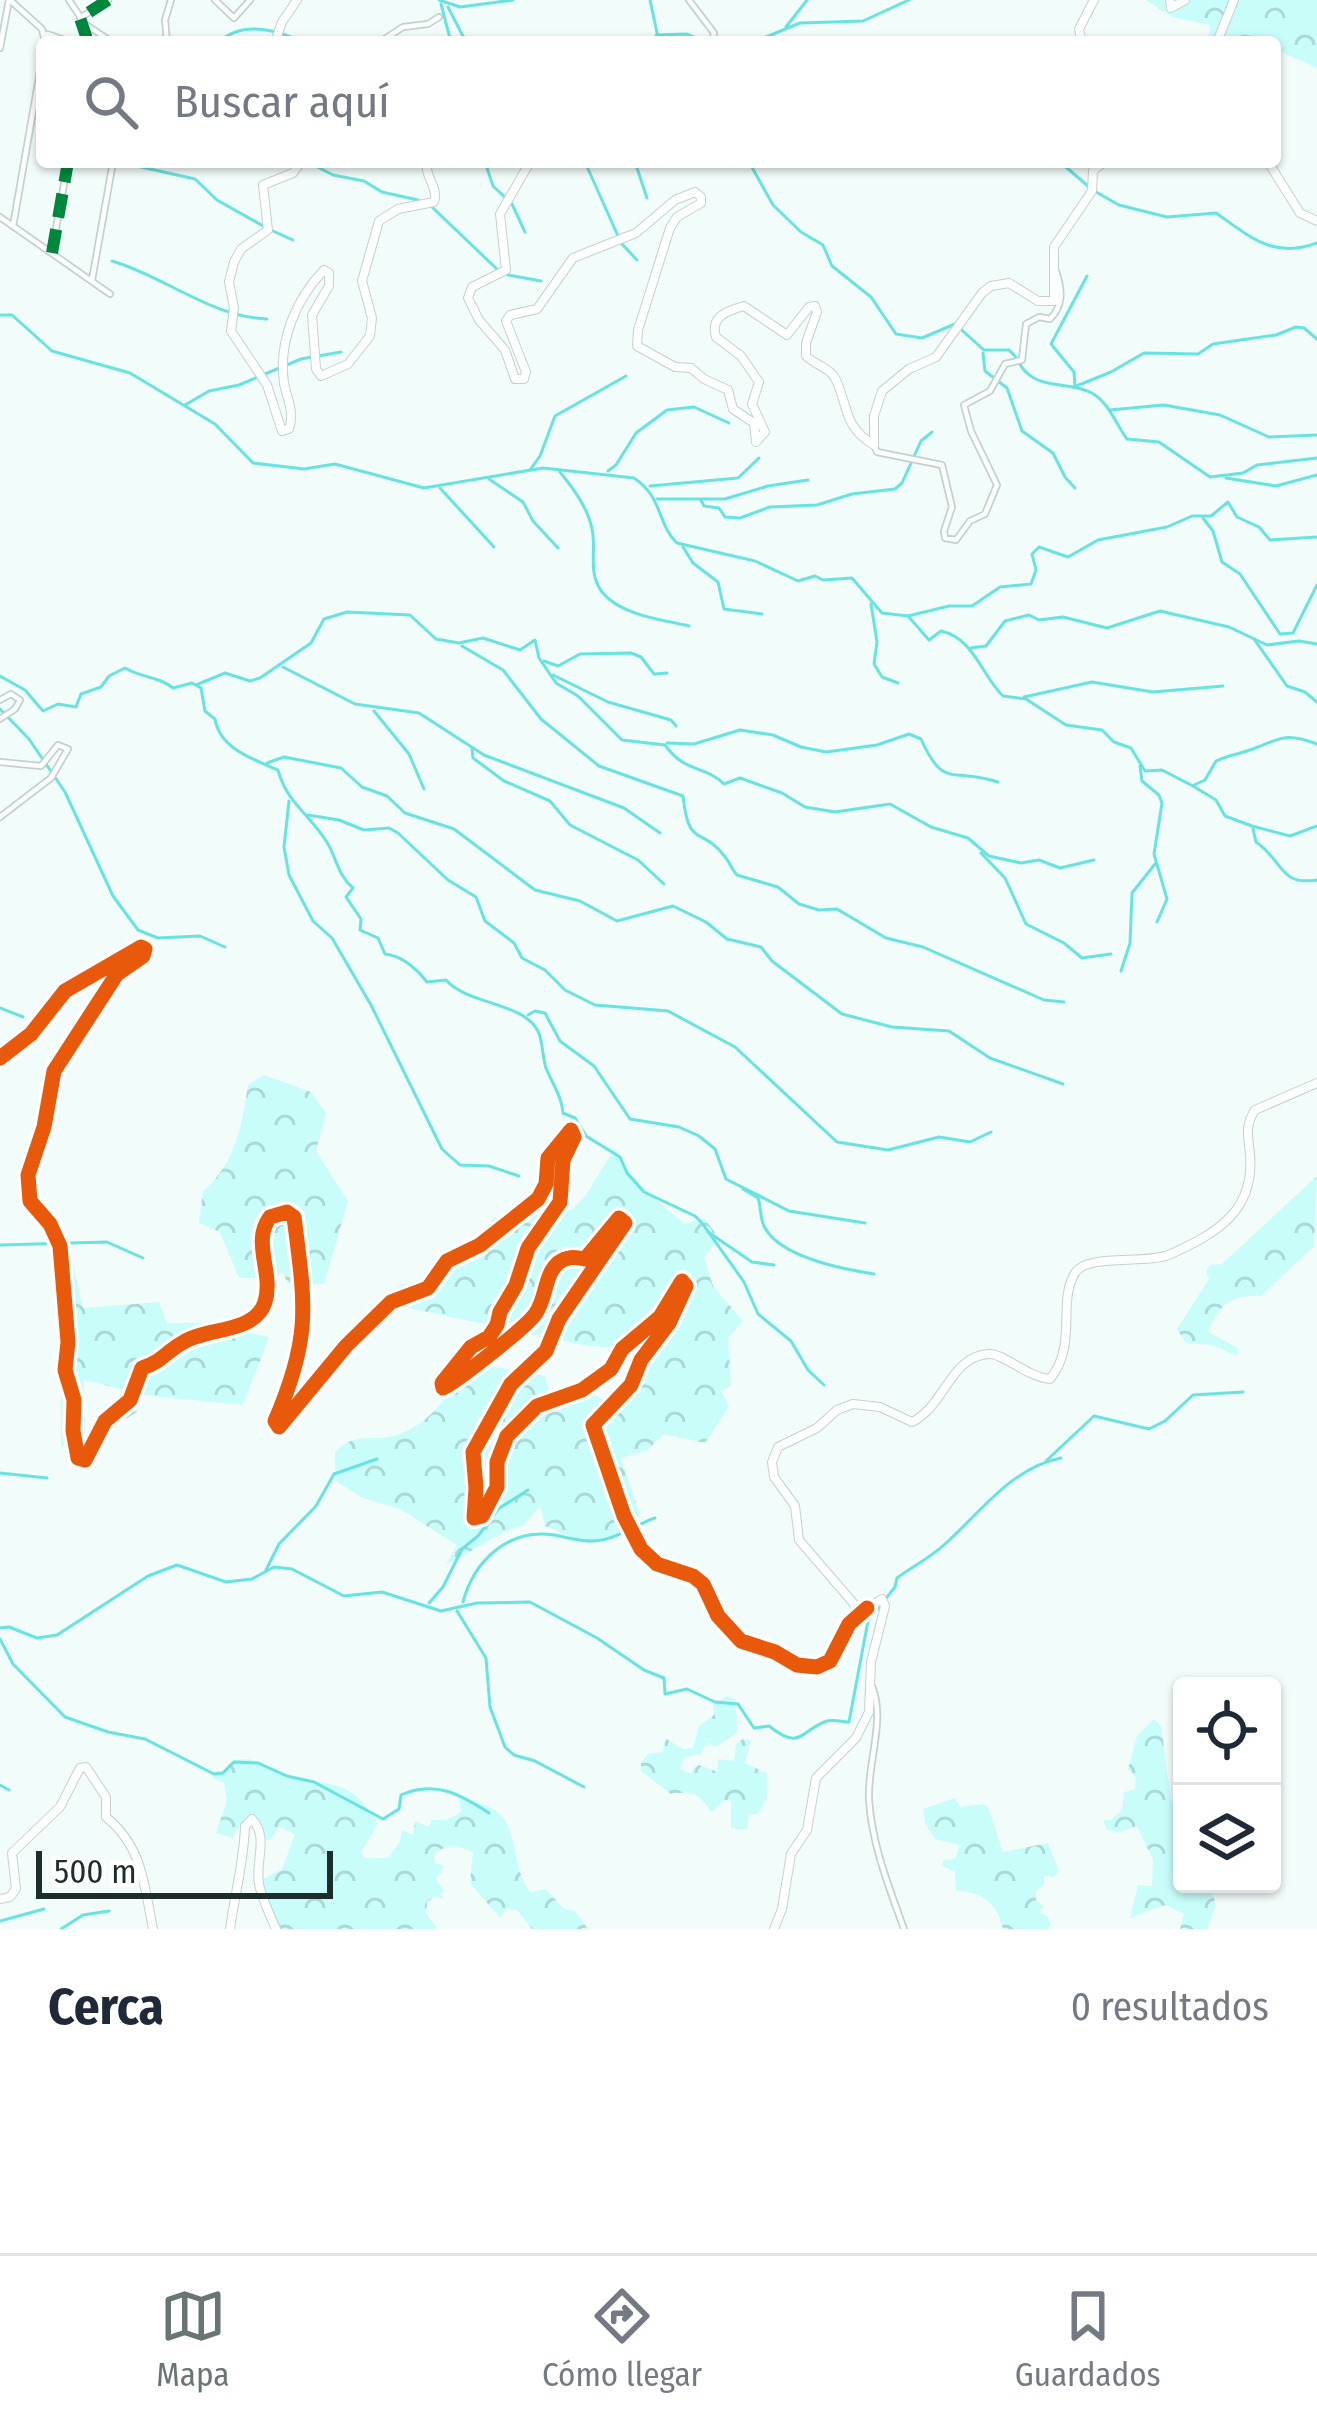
<!DOCTYPE html>
<html lang="es">
<head>
<meta charset="utf-8">
<style>
  :root { --surface:#fff; --page:#f2f2f3; --text:#1f2937; --muted:#747a83; --line:#e0e1e3; --accent:#687574 }
  body { margin:0; font-family:"Fira Sans Condensed",sans-serif; background:var(--page); color:var(--text) }
  .controls { position:absolute; right:36px; bottom:36px; display:grid; overflow:hidden; border-radius:12px; box-shadow:0 3px 9px #0004 }
  .controls button { width:108px; height:108px; display:grid; place-items:center; padding:0; border:0; border-bottom:3px solid var(--line); background:var(--surface); color:var(--text); font:60px sans-serif }
  .scale { position:absolute; left:36px; bottom:30px; width:297px; box-sizing:border-box; padding-left:12px; border:6px solid #1d2d2c; border-top:0; font-size:33px; line-height:42px; white-space:nowrap; color:#1d2d2c; -webkit-text-stroke:9px #fff; paint-order:stroke }
  .list { margin:0; padding:0; list-style:none }
  h2 { display:flex; justify-content:space-between; align-items:center; height:156px; margin:0; padding:0 48px; font-size:51px }
  h2 small { font-size:39px; font-weight:400; color:var(--muted) }
  .icon { flex:none; width:66px; height:66px; fill:none; stroke:currentColor; stroke-width:2; stroke-linecap:round; stroke-linejoin:round }
  .map { position:relative; flex:none; width:1317px; height:1929px; overflow:hidden }
  .search { position:absolute; background:var(--surface); box-shadow:0 3px 9px #0004; left:36px; right:36px; top:36px; height:132px; display:flex; align-items:center; gap:30px; box-sizing:border-box; padding:0 42px; border-radius:12px; color:var(--muted); font-size:45px }
  .sheet { height:324px; background:var(--surface) }
  nav { display:flex; justify-content:space-around; align-items:center; box-sizing:border-box; height:168px; border-top:3px solid var(--line); background:var(--surface); font-size:33px; color:var(--muted) }
  nav a { display:grid; justify-items:center; gap:6px }
  nav .on { color:var(--accent) }
  .map>svg:first-child { display:block }
</style>
</head>
<body>
<div class="map">
<svg width="1317" height="1929" viewBox="0 0 1317 1929">
  <defs>
    <pattern id="forest-crowns" width="20" height="18" patternUnits="userSpaceOnUse" patternTransform="scale(3)"><rect width="20" height="18" fill="#c9fdfa"/><path d="M2 6a3 3 0 1 1 6 0M12 15a3 3 0 1 1 6 0" fill="none" stroke="#acd9d6"/></pattern>
  </defs>
  <rect width="100%" height="100%" fill="#f2fcfa"/>
  <g fill="url(#forest-crowns)">
    <path d="M1146,0H1317V68L1275,49V42H1259L1246,37L1245,42H1209L1210,25L1172,17Z"/>
    <path d="M264,1075L311,1092L326,1113L316,1151L348,1201L324,1284L287,1283L283,1271L277,1278H239L220,1232L199,1223L203,1191C235,1165 242,1126 248,1085Z"/>
    <path d="M615,1148C630,1180 658,1201 685,1224L704,1218L719,1238L704,1257L713,1286L743,1321L728,1338L731,1386L721,1391L729,1406L705,1443L664,1434L646,1451L621,1458L640,1515L614,1536L589,1544L545,1526L540,1506L523,1526C496,1531 472,1554 446,1564L457,1545L400,1509L363,1498L336,1481L335,1452C357,1430 371,1443 397,1435C436,1422 454,1386 474,1353L490,1366L545,1376L550,1394L581,1385L604,1401L627,1379L640,1351L583,1345L381,1302L400,1285L418,1281L433,1264L486,1229L494,1217C523,1219 544,1211 572,1210L586,1195Z"/>
    <path d="M1317,1176L1314,1246L1261,1296C1230,1295 1219,1304 1208,1332L1238,1348L1237,1356L1212,1345L1186,1343L1177,1329L1209,1279L1206,1271L1210,1265L1222,1264Z"/>
    <path d="M69,1246L83,1308L159,1302L167,1323H200L269,1337L243,1405L143,1395L137,1412L112,1427L104,1406L124,1394L118,1388L84,1380L85,1440L61,1447L60,1317L52,1253Z"/>
    <path d="M728,1696L735,1699L738,1732L715,1747L707,1742L701,1754L684,1758L680,1769L692,1774L693,1768L699,1765L718,1772V1759L734,1761L736,1744L743,1739L751,1740L745,1763L767,1773V1798L758,1814H749L747,1830L731,1828V1801L724,1800L712,1812C695,1792 697,1791 671,1794L641,1771V1763L648,1754L663,1752L665,1738L683,1749L693,1748L699,1726L714,1715L713,1704Z"/>
    <path d="M1154,1719L1161,1726L1171,1799L1176,1810L1182,1807V1884H1215L1211,1890L1216,1904L1207,1929H1180L1184,1914L1165,1905L1130,1918L1138,1885L1152,1886L1153,1860L1137,1826L1120,1832L1107,1830L1103,1820H1111L1122,1810L1124,1792L1135,1789L1136,1778L1128,1769L1137,1736Z"/>
    <path d="M248,1759C262,1762 272,1769 286,1774C333,1790 345,1773 378,1823L361,1852L365,1858H388L399,1843L402,1830L413,1835L415,1821L429,1827L432,1820H447L461,1812L459,1800C530,1805 503,1855 530,1892L546,1889L563,1908L575,1911L588,1929H532L517,1910L507,1908L500,1918L470,1883L473,1852C456,1845 449,1843 434,1854L435,1863L444,1866L436,1879L444,1891L441,1894L444,1899L435,1896L427,1902L426,1914L438,1929H279L260,1881L282,1869L295,1834L279,1827L271,1839L265,1840L256,1816L247,1815L232,1838L216,1833L227,1800L224,1782L213,1778L215,1772L223,1771L233,1760Z"/>
    <path d="M955,1798L960,1807L983,1804L988,1807L1003,1852L1048,1843L1059,1871L1054,1877L1044,1876V1884L1036,1891V1900L1043,1906L1040,1912L1048,1917L1051,1925L1048,1929H1003C997,1902 983,1893 956,1890L955,1872L941,1865L944,1860L955,1859L960,1845L935,1839L925,1823L923,1809Z"/>
  </g>
  <g fill="none" stroke-linecap="round" stroke-linejoin="round">
    <g stroke="#68e3df" stroke-width="3">
      <path d="M439,0L460,7L513,0"/>
      <path d="M650,0L659,42"/>
      <path d="M441,4L451,42"/>
      <path d="M448,7L466,42"/>
      <path d="M786,27L807,0"/>
      <path d="M656,35L687,34L705,42"/>
      <path d="M219,42C242,21 276,29 302,42"/>
      <path d="M754,42L800,23L863,21L909,0"/>
      <path d="M232,162L260,166L275,162"/>
      <path d="M308,162L333,175L364,181L382,192L418,200"/>
      <path d="M485,162L493,186L512,204L525,232"/>
      <path d="M585,162L618,236"/>
      <path d="M635,162L647,198"/>
      <path d="M749,162L773,205L801,232L823,245L832,266L871,297L896,334L922,338L955,324L984,350H1009C1018,357 1019,366 1027,373C1044,389 1073,382 1092,393C1109,403 1116,424 1127,439L1159,442L1210,477L1243,473L1257,465L1317,458"/>
      <path d="M1060,162L1088,186"/>
      <path d="M132,165L195,179L217,200L265,227"/>
      <path d="M1096,192L1119,205L1167,217L1216,213C1248,235 1273,260 1317,243"/>
      <path d="M432,207L499,271"/>
      <path d="M273,231L293,240"/>
      <path d="M622,244L637,260"/>
      <path d="M112,261C164,276 211,317 267,319"/>
      <path d="M508,275L541,281"/>
      <path d="M0,315H12L52,351L130,373L215,424L253,463L304,469L335,464L424,488L543,468L634,478C663,497 657,524 677,543L755,561L798,581L815,576L823,580L852,578L882,613L908,616L929,640L941,631C974,638 982,676 1003,696L1026,699L1066,725L1102,730L1114,742L1131,748L1145,771L1162,770L1193,786L1216,800L1225,816L1252,826L1290,836L1317,826"/>
      <path d="M983,353L985,371L1007,388L1022,431L1053,453L1065,477L1075,488"/>
      <path d="M1075,386L1074,372L1051,344L1087,276"/>
      <path d="M1074,387L1111,372L1144,353L1198,354L1213,344L1276,335L1296,327L1304,328L1317,339"/>
      <path d="M185,405L209,391L239,385L301,359L341,352"/>
      <path d="M1110,410L1164,405L1220,415L1269,437L1317,435"/>
      <path d="M530,470L540,456L555,416L626,376"/>
      <path d="M608,471L616,465L636,433L667,410L694,407L729,423"/>
      <path d="M560,472C573,488 588,508 592,529C597,550 587,572 602,592C620,615 663,620 689,626"/>
      <path d="M1226,478L1276,486L1317,475"/>
      <path d="M489,479L523,502L533,521L558,548"/>
      <path d="M650,486L738,478L759,458"/>
      <path d="M440,488L494,547"/>
      <path d="M657,499H725L768,486L808,480"/>
      <path d="M701,500L704,506L719,508L725,517L740,518L770,507L817,505L852,494L895,489L902,483L921,441L932,432"/>
      <path d="M1203,518L1213,531L1222,562L1240,574L1280,634L1293,633L1317,585"/>
      <path d="M683,547L693,563L718,582L724,609L762,614"/>
      <path d="M871,604L877,642L874,664L882,677L898,683"/>
      <path d="M908,616L949,606H972L1000,587L1031,584L1036,570L1032,554L1039,547L1068,557L1098,540L1167,527L1192,516H1211L1228,502L1237,517L1259,527L1270,540L1317,537"/>
      <path d="M1254,639L1287,686L1305,692L1317,702"/>
      <path d="M462,646L503,670L541,719L599,766L683,796C689,851 701,824 726,858C730,863 732,870 737,875L778,887L799,904L819,910L837,909L886,938L923,947L1044,1000L1064,1002"/>
      <path d="M971,648L986,646L1005,621L1029,615L1039,620L1063,617L1107,628L1160,611L1229,627L1267,645L1299,641L1317,644"/>
      <path d="M544,661L558,666L580,654L631,653L641,657L654,674L667,673"/>
      <path d="M283,667L355,704L419,713L484,755L624,808L660,833"/>
      <path d="M553,675L608,702L671,720L676,726"/>
      <path d="M0,676L25,690L43,711L58,704L76,707L81,694L101,687L109,676L125,668C142,678 158,676 173,688L192,683L201,688L205,711L215,719C220,749 253,759 278,770C287,804 311,815 328,844C337,860 338,875 353,888L346,897L361,919L360,930L378,938L385,954C403,956 416,968 427,982L446,980C468,1005 523,1002 538,1031C543,1041 542,1056 546,1068C552,1083 562,1097 563,1113L575,1118L586,1136L620,1157L627,1173L644,1192L695,1216L702,1223L744,1282L758,1314L791,1341L808,1370L824,1385"/>
      <path d="M196,685L225,673L250,681L260,678L311,643L324,619L347,612L410,615L436,639L459,643L483,638L520,650L535,640L539,658L556,683L578,696L622,740L665,745C686,774 703,764 724,784L740,778L782,793L805,807L835,812L890,804L931,827L968,838L989,856L1021,863L1039,860L1060,868L1094,860"/>
      <path d="M1024,697L1092,682L1153,692L1223,686"/>
      <path d="M0,709L29,739L65,792L113,896L138,930L158,938L200,936L225,947"/>
      <path d="M374,711L409,754L424,789"/>
      <path d="M667,743L694,744L740,730L773,735L801,747L826,752L877,745L909,734L921,739C944,790 951,767 998,782"/>
      <path d="M472,748L473,758L504,781L550,801L570,825L638,860L664,884"/>
      <path d="M267,763L284,757L341,768L362,787L387,796L405,813L454,829L535,890L580,901L617,921L673,906L706,922L727,939L761,947L772,961L842,1014L892,1027L949,1031L990,1058L1063,1084"/>
      <path d="M1140,766L1142,781L1159,795L1162,803L1154,854L1167,899L1157,922"/>
      <path d="M1194,785L1205,780L1216,761C1228,755 1240,754 1253,749C1282,738 1285,732 1317,744"/>
      <path d="M289,801L284,847L289,875L313,921L332,938L371,1005L442,1149L460,1165L489,1166L519,1176"/>
      <path d="M308,815L339,820L364,830L389,828L398,833L448,880L476,897L485,921L514,943L522,958L545,970L565,990L595,1005L668,1011L735,1047L837,1142L888,1150L939,1137L970,1142L991,1132"/>
      <path d="M1253,829L1256,842C1284,861 1279,886 1317,880"/>
      <path d="M981,853L1005,878L1026,924L1064,943L1082,958L1111,954"/>
      <path d="M1121,971L1130,943L1132,893L1155,864"/>
      <path d="M0,1008L23,1017"/>
      <path d="M528,1015L535,1011L545,1013L560,1041L594,1066L630,1119L679,1127L699,1136L715,1149L726,1179L789,1211L865,1223"/>
      <path d="M743,1189L758,1198C761,1206 760,1218 764,1226C779,1257 842,1269 874,1274"/>
      <path d="M708,1232L752,1262L774,1265"/>
      <path d="M0,1245L107,1242L143,1258"/>
      <path d="M1046,1461L1094,1416L1149,1429L1165,1421L1193,1395L1243,1392"/>
      <path d="M0,1473L47,1478"/>
      <path d="M266,1570L279,1544L316,1506L334,1474L377,1459"/>
      <path d="M463,1602C474,1561 508,1528 554,1535C570,1538 585,1543 602,1540C620,1537 637,1524 655,1518"/>
      <path d="M429,1603L443,1587L462,1549L478,1536L498,1509L528,1490"/>
      <path d="M457,1611L486,1658L490,1707L505,1747L514,1755L535,1761L584,1787"/>
      <path d="M0,1628L9,1627L37,1638L57,1635L148,1576L177,1565L226,1582L252,1579L274,1567L292,1569L344,1596L382,1592L441,1611L477,1603L530,1602L597,1638L644,1670L664,1678L665,1694L687,1689L715,1702L738,1704L754,1728L769,1726C802,1752 800,1730 827,1721C834,1719 842,1722 849,1722L868,1621L895,1587L897,1578C913,1566 930,1558 945,1544C981,1512 1011,1468 1061,1458"/>
      <path d="M0,1639L13,1664L65,1717L108,1732L145,1739L214,1774L223,1773L234,1762L258,1763L287,1776L314,1782L383,1819L399,1809L401,1795C435,1780 460,1794 489,1813"/>
      <path d="M0,1785L9,1790"/>
      <path d="M0,1921L44,1909"/>
      <path d="M61,1929L83,1915L109,1911"/>
    </g>
    <g stroke="#c5d1d0" stroke-width="8">
      <g id="minor">
        <path d="M10,0L42,29L45,42"/>
        <path d="M69,0L85,24L112,42"/>
        <path d="M215,0L234,18L250,0"/>
        <path d="M689,0L714,33L712,42"/>
        <path d="M47,34L70,42"/>
        <path d="M88,42L80,18L108,0"/>
        <path d="M167,42L165,20L171,0"/>
        <path d="M380,42L403,27L428,24L439,17"/>
        <path d="M0,48L9,0"/>
        <path d="M0,217L110,294"/>
        <path d="M13,226L42,60"/>
        <path d="M52,251L68,162"/>
        <path d="M92,280L113,162"/>
        <path d="M874,445L877,452L942,465L952,507L944,531L945,538L956,540L970,521L985,514L997,485L971,431L964,405L990,391L1005,364L1022,360L1026,324L1039,317L1050,319C1064,305 1062,289 1056,271"/>
        <path d="M0,700L11,694L20,700L15,709L0,719"/>
        <path d="M0,762L41,766L58,745L68,749L51,778L0,817"/>
        <path d="M0,1058L31,1034L65,991L141,947L145,949L143,956L117,974L54,1071L44,1127L28,1175L30,1201L50,1224L60,1246L68,1342L65,1370L74,1400L73,1431L78,1458L85,1460L105,1421L130,1400L142,1368C160,1363 166,1352 182,1343C206,1327 255,1334 265,1302C274,1273 251,1242 270,1217L287,1212L294,1217C305,1304 312,1336 275,1421L279,1427L346,1346L391,1302L428,1288L447,1261L480,1245L538,1199L546,1184L548,1158L571,1130L574,1137L563,1160L560,1202L528,1248L516,1285L500,1312L497,1325L489,1337L471,1347L442,1383L443,1388C456,1382 528,1326 536,1313C547,1296 544,1276 558,1263C567,1256 575,1257 585,1259L619,1218L625,1223L559,1319L546,1351L511,1384L473,1452L476,1488L474,1518L482,1516L497,1487V1462L507,1436L537,1406L582,1390L611,1369L622,1349L660,1317L682,1281L686,1286L669,1323L641,1360L631,1385L593,1425L624,1516L641,1549L657,1564L693,1576L703,1584L718,1616L741,1641L775,1652L797,1665L817,1667L830,1661L849,1624L867,1608"/>
        <path d="M872,1686C886,1720 867,1763 869,1800C872,1845 889,1887 904,1929"/>
      </g>
    </g>
    <g stroke="#c5d1d0" stroke-width="10">
      <g id="tertiary">
        <path d="M1170,0L1171,8L1185,0"/>
        <path d="M275,42L282,22L297,0"/>
        <path d="M1082,42L1079,29L1094,0"/>
        <path d="M1217,42L1234,0"/>
        <path d="M301,162L293,173L263,185L268,230L241,249L234,262L229,282L234,308L231,331L267,385L282,431L289,429C295,412 287,400 284,383C278,341 296,299 324,270L329,273V286L312,315L316,369L321,376L348,364L370,336L372,318L362,281L379,221L398,209L434,202C439,187 424,177 427,162"/>
        <path d="M530,162L500,214L506,270L472,287L468,298L479,320L505,350L515,379H524L526,372L506,321L510,315L537,309L573,258L636,233L675,200L695,192L701,197V203L677,217L670,228L638,330L637,346L675,367L691,368L704,379L728,390L733,409L754,423L756,442L765,432L752,404L759,382L741,356L716,337C710,317 726,311 744,306L787,335L809,307L815,306L817,312L806,343V356C815,365 831,368 836,380C849,408 843,426 874,445V416L882,391L909,369L936,357L982,293L991,286L1009,283L1038,301H1054V247L1092,191L1093,171L1104,162"/>
        <path d="M1268,162L1300,213L1317,221"/>
        <path d="M0,1899L10,1897L16,1889L12,1853L60,1807L80,1768L86,1767L106,1797V1817C143,1847 144,1885 153,1929"/>
        <path d="M230,1929C235,1893 244,1861 245,1826L252,1819C269,1837 255,1861 259,1884C262,1899 270,1915 276,1929"/>
        <path d="M774,1929L782,1909L791,1854L807,1830L816,1778L856,1738L869,1712L871,1662L885,1606L882,1599L867,1608L855,1605L799,1540L795,1506L774,1477L772,1462L778,1447L817,1428L837,1410L853,1404L880,1407L912,1422C945,1406 950,1356 989,1354C1003,1353 1027,1377 1050,1379C1078,1345 1057,1302 1075,1273C1087,1253 1146,1265 1171,1254C1217,1233 1255,1211 1250,1154C1248,1136 1245,1125 1255,1110L1317,1083"/>
      </g>
    </g>
    <use href="#minor" stroke="#fdfffe" stroke-width="4.5"/>
    <use href="#tertiary" stroke="#fdfffe" stroke-width="8"/>
    <g stroke="#00873e" stroke-width="12" stroke-dasharray="24 12" stroke-linecap="butt">
      <path d="M88,42L80,18L108,0"/>
      <path d="M52,253L68,162"/>
    </g>
    <g stroke="#fff" stroke-width="22">
      <path id="cycleway" d="M0,1058L31,1034L65,991L141,947L145,949L143,956L117,974L54,1071L44,1127L28,1175L30,1201L50,1224L60,1246L68,1342L65,1370L74,1400L73,1431L78,1458L85,1460L105,1421L130,1400L142,1368C160,1363 166,1352 182,1343C206,1327 255,1334 265,1302C274,1273 251,1242 270,1217L287,1212L294,1217C305,1304 312,1336 275,1421L279,1427L346,1346L391,1302L428,1288L447,1261L480,1245L538,1199L546,1184L548,1158L571,1130L574,1137L563,1160L560,1202L528,1248L516,1285L500,1312L497,1325L489,1337L471,1347L442,1383L443,1388C456,1382 528,1326 536,1313C547,1296 544,1276 558,1263C567,1256 575,1257 585,1259L619,1218L625,1223L559,1319L546,1351L511,1384L473,1452L476,1488L474,1518L482,1516L497,1487V1462L507,1436L537,1406L582,1390L611,1369L622,1349L660,1317L682,1281L686,1286L669,1323L641,1360L631,1385L593,1425L624,1516L641,1549L657,1564L693,1576L703,1584L718,1616L741,1641L775,1652L797,1665L817,1667L830,1661L849,1624L867,1608"/>
    </g>
    <use href="#cycleway" stroke="#e8590c" stroke-width="15"/>
  </g>
</svg>
<div class="controls">
<button><svg class="icon" aria-label="locate" viewBox="0 0 24 24"><circle cx="12" cy="12" r="6"/><path d="M12 2v4M12 18v4M2 12h4M18 12h4"/></svg></button>
<button><svg class="icon" aria-label="layers" viewBox="0 0 24 24"><path d="M12 4l9 5-9 5-9-5zM3 14l9 5 9-5"/></svg></button>
</div>
<div class="scale">500 m</div>
<div class="search"><svg class="icon" aria-label="search" viewBox="0 0 24 24"><circle cx="10" cy="10" r="6"/><path d="M15 15l6 6"/></svg>Buscar aquí</div>
</div>
<section class="sheet">
<h2>Cerca<small>0 resultados</small></h2>
<ul class="list">
</ul>
</section>
<nav>
<a class="on"><svg class="icon" aria-label="map" viewBox="0 0 24 24"><path d="M3 6l6-2 6 2 6-2v14l-6 2-6-2-6 2zM9 4v14M15 6v14"/></svg>Mapa</a>
<a><svg class="icon" aria-label="directions" viewBox="0 0 24 24"><path d="M12 3l9 9-9 9-9-9zM9 14v-3h6M13 9l2 2-2 2"/></svg>Cómo llegar</a>
<a><svg class="icon" aria-label="saved" viewBox="0 0 24 24"><path d="M7 4h10v16l-5-4-5 4z"/></svg>Guardados</a>
</nav>
</body>
</html>
